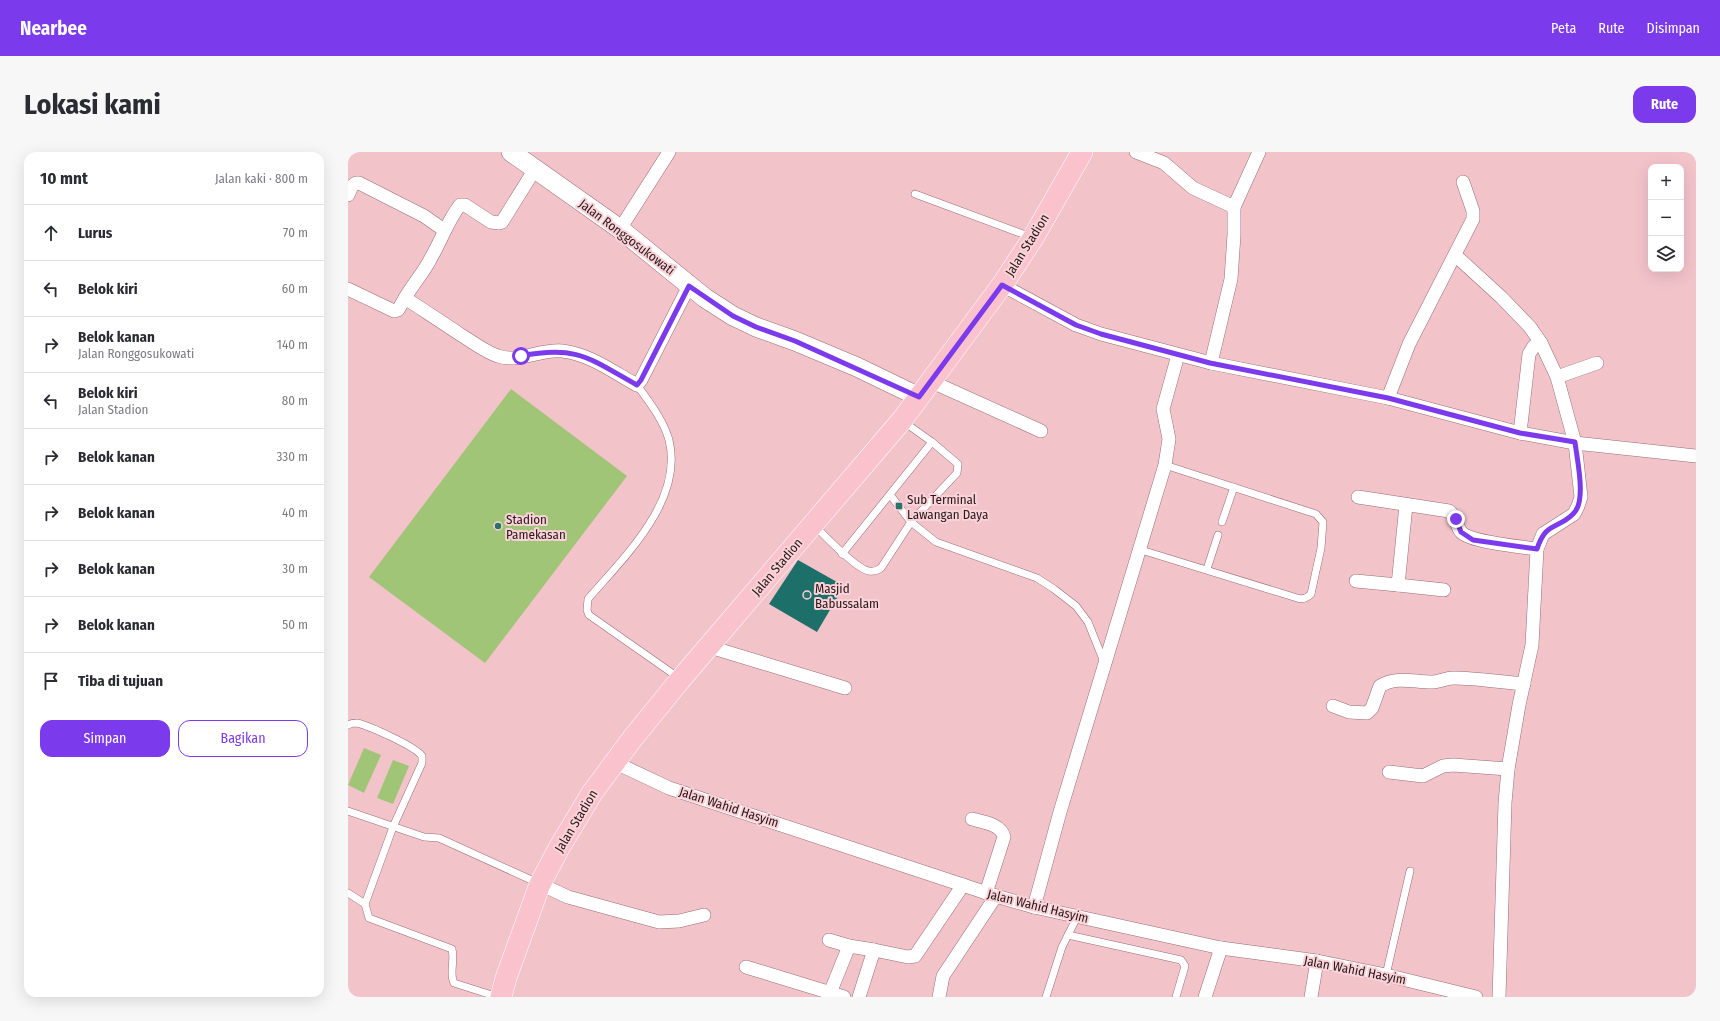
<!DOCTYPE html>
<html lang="id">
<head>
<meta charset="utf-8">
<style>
  :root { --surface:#fff; --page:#f7f7f7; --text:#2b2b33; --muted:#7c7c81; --line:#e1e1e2; --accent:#7c3aed }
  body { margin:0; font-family:"Fira Sans Condensed",sans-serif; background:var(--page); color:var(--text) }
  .controls { position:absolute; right:12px; top:12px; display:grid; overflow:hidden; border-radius:8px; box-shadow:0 4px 16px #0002 }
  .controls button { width:36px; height:36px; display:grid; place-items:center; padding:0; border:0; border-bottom:1px solid var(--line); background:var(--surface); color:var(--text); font:20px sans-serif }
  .stop { position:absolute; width:12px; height:12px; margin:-9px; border:3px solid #7c3aed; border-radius:50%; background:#fff }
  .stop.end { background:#7c3aed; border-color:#fff; box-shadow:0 1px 4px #0008 }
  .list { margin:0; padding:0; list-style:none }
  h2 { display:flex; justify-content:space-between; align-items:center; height:52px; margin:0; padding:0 16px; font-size:17px }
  h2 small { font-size:13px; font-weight:400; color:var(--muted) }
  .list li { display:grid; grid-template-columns:26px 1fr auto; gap:12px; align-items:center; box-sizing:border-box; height:56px; padding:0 16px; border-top:1px solid var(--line) }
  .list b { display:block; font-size:15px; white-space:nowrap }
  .list p { margin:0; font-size:13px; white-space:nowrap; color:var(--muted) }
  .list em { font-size:13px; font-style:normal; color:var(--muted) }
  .actions { display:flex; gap:8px; padding:12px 16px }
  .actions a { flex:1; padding:9px 0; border:1px solid var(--accent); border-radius:12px; text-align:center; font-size:14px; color:var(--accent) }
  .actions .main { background:var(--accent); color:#fff }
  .icon { flex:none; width:22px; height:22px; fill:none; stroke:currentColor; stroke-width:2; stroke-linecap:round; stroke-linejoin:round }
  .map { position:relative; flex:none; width:1348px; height:845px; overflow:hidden; border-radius:12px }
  header { display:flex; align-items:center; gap:24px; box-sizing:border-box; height:56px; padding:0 20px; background:var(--accent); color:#fff }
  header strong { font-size:19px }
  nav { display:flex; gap:22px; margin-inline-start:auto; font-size:14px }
  .intro { display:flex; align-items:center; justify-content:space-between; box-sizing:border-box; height:96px; padding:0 24px }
  h1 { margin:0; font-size:28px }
  .button { padding:10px 18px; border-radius:12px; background:var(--accent); color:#fff; font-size:14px; font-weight:700 }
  main { display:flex; gap:24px; padding:0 24px }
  aside { flex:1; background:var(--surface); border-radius:12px; box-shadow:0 4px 16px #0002 }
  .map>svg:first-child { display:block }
</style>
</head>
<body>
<header>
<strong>Nearbee</strong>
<nav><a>Peta</a><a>Rute</a><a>Disimpan</a></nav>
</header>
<div class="intro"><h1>Lokasi kami</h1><a class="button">Rute</a></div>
<main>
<aside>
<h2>10 mnt<small>Jalan kaki · 800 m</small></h2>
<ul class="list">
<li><svg class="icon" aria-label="ahead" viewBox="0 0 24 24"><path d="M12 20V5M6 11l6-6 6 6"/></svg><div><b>Lurus</b></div><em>70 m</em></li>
<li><svg class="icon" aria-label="left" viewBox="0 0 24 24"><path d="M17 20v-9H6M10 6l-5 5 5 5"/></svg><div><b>Belok kiri</b></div><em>60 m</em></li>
<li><svg class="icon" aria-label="right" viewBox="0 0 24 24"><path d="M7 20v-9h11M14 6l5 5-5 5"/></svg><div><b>Belok kanan</b><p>Jalan Ronggosukowati</p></div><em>140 m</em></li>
<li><svg class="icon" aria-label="left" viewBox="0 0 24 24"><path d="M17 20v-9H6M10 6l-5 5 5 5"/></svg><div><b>Belok kiri</b><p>Jalan Stadion</p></div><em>80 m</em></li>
<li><svg class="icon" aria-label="right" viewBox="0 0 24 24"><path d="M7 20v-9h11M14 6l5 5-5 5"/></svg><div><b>Belok kanan</b></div><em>330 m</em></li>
<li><svg class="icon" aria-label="right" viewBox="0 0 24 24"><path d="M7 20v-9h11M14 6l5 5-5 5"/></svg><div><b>Belok kanan</b></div><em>40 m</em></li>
<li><svg class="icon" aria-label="right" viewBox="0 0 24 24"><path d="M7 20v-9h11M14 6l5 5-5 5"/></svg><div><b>Belok kanan</b></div><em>30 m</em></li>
<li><svg class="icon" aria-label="right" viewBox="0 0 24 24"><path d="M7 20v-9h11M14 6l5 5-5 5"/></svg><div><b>Belok kanan</b></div><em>50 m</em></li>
<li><svg class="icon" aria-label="arrive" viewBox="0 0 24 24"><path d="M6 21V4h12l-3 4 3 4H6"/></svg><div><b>Tiba di tujuan</b></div></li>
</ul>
<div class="actions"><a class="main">Simpan</a><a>Bagikan</a></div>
</aside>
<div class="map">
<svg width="1348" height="845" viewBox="0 0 1348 845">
  <rect width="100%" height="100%" fill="#f3c3ca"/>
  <g fill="#a0c576">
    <path d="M163,237L279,324L137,511L21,425Z"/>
    <path d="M16,596L33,603L16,641L0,633Z"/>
    <path d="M45,608L61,614L45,652L29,646Z"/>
  </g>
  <path fill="#1d6f6a" d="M450,408L496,434L469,480L421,452Z"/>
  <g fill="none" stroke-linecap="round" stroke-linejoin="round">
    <g stroke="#996e74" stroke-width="8">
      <g id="lane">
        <path d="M567,42L683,85"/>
        <path d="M289,233C301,250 315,267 321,288C336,349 276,405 240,447L239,458L241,463L331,526"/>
        <path d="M543,344L563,370L588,390L689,426L706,437L728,454L740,470L756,510"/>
        <path d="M874,370L886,335"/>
        <path d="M466,373C476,383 508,417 521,419C526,420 530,418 533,416L563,370L609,321L610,312L584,290L556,270"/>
        <path d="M790,397L949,446C955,448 959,446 963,442L973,396L975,370L968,362L817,313"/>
        <path d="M494,402L584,290"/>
        <path d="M859,417L870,383"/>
        <path d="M0,573C3,571 6,571 9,571C21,574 67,594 74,604V611L45,675L17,752L21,766L104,797C107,808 101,822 106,831L150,845"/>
        <path d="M0,659L76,685L91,686L190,731"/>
        <path d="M0,741L17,752"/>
        <path d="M720,783L833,808L837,814L828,845"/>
        <path d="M1038,823L1062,719"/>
        <path d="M698,845L714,795L729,765"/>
      </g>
    </g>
    <g stroke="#996e74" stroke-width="14">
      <g id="street">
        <path d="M788,0L816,11L845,36L886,55"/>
        <path d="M0,43L4,34L8,31H11L76,64L96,78"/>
        <path d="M272,77L321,0"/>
        <path d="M1107,103L1153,145L1182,175L1193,191L1209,225L1227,291L1233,345L1230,354L1226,362L1195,382L1189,397L1184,493L1171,553L1160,617L1157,651L1151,845"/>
        <path d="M654,133L728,173L753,182L863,211L1040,246L1172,281L1227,291L1348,304"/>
        <path d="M0,137L46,159L50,158L57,146C75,158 94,170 113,183C125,190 137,200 150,204C170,211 193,197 214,199C242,202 265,220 289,233L293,228L341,134"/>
        <path d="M57,146C65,132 77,119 84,104C94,87 100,68 112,53H117L143,70L151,71L154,70L187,17"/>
        <path d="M863,211L883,127L886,83V55L911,0"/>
        <path d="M1209,225L1249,211"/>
        <path d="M582,229L693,279"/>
        <path d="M1040,246L1061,192L1125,67V59L1115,30"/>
        <path d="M1172,281L1181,202L1186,194L1193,191"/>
        <path d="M1010,345L1101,359C1109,365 1108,374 1113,380C1122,390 1174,395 1189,397"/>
        <path d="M1008,429L1050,433L1058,353"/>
        <path d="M1050,433L1096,438"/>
        <path d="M362,495L497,536"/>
        <path d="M985,554L1001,560L1019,561L1024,556L1032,534C1049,524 1065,530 1083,530C1091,530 1098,526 1105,526C1128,526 1152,530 1176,532"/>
        <path d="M266,610L321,636L648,744L686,755L873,796L969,809L1038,823L1128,845"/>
        <path d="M1041,620L1075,624L1095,614L1105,613L1160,617"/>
        <path d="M624,667C635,670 653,672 656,685L638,741"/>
        <path d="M192,732L220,745L311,770L331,769L356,763"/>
        <path d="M686,755L712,660L817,313L821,287L815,257L830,203"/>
        <path d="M481,788L501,794L526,798"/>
        <path d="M398,815L496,845"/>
        <path d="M482,841L501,794"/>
        <path d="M511,845L526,798L560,805L567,804L615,733"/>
        <path d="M591,845L595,824L648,744"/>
        <path d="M857,845L873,796"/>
        <path d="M963,845L969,809"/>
      </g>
    </g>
    <g stroke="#996e74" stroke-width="20">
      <path id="secondary" d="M163,0L272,77L357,146L385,164L408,175L447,189L509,215L571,245"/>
    </g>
    <g stroke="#fff" stroke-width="22">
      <path id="primary" d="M153,845L158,826L192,732L211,696L244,641L284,587L332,528L554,268L654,133L685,86L734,0"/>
    </g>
    <use href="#lane" stroke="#fff" stroke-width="7"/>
    <use href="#street" stroke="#fff" stroke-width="13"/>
    <use href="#secondary" stroke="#fff" stroke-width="19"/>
    <use href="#primary" stroke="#fac2cc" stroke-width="21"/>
  </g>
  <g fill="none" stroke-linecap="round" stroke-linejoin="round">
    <path stroke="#7c3aed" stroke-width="5" d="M173,204C230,193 242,207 289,233L293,228L341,134L385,164L408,175L447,189L571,245L654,133L728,173L753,182L862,211L1040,246L1172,281L1227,290C1229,308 1239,350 1225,362C1209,378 1198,369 1189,397L1125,388L1113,380L1108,367"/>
  </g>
  <g fill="#29736e" stroke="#fad3d8" stroke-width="1.5">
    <rect x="547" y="350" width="8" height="8" rx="2"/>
    <circle cx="150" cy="374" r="4"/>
    <circle cx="459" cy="443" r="4"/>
  </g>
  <g text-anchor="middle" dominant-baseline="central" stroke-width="4" stroke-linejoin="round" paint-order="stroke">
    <g font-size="13" fill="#29181b" stroke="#fad3d8">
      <text transform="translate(279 85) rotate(37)">Jalan Ronggosukowati</text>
      <text transform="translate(679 93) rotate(-58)">Jalan Stadion</text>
      <text transform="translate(429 415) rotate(-50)">Jalan Stadion</text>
      <text transform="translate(381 655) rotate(18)">Jalan Wahid Hasyim</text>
      <text transform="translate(228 669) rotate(-59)">Jalan Stadion</text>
      <text transform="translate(690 754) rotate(14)">Jalan Wahid Hasyim</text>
      <text transform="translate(1007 818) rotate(11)">Jalan Wahid Hasyim</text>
    </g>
    <g font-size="13" fill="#29181b" stroke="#fad3d8" text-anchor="start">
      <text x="559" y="347">Sub Terminal<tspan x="559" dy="15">Lawangan Daya</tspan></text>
      <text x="158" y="367">Stadion<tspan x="158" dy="15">Pamekasan</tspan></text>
      <text x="467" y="436">Masjid<tspan x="467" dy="15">Babussalam</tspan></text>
    </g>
  </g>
</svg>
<div class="controls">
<button>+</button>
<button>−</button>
<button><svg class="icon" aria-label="layers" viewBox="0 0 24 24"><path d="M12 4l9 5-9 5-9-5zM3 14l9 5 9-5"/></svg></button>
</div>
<div class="stop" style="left:173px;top:204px"></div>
<div class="stop end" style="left:1108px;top:367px"></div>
</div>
</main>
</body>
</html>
